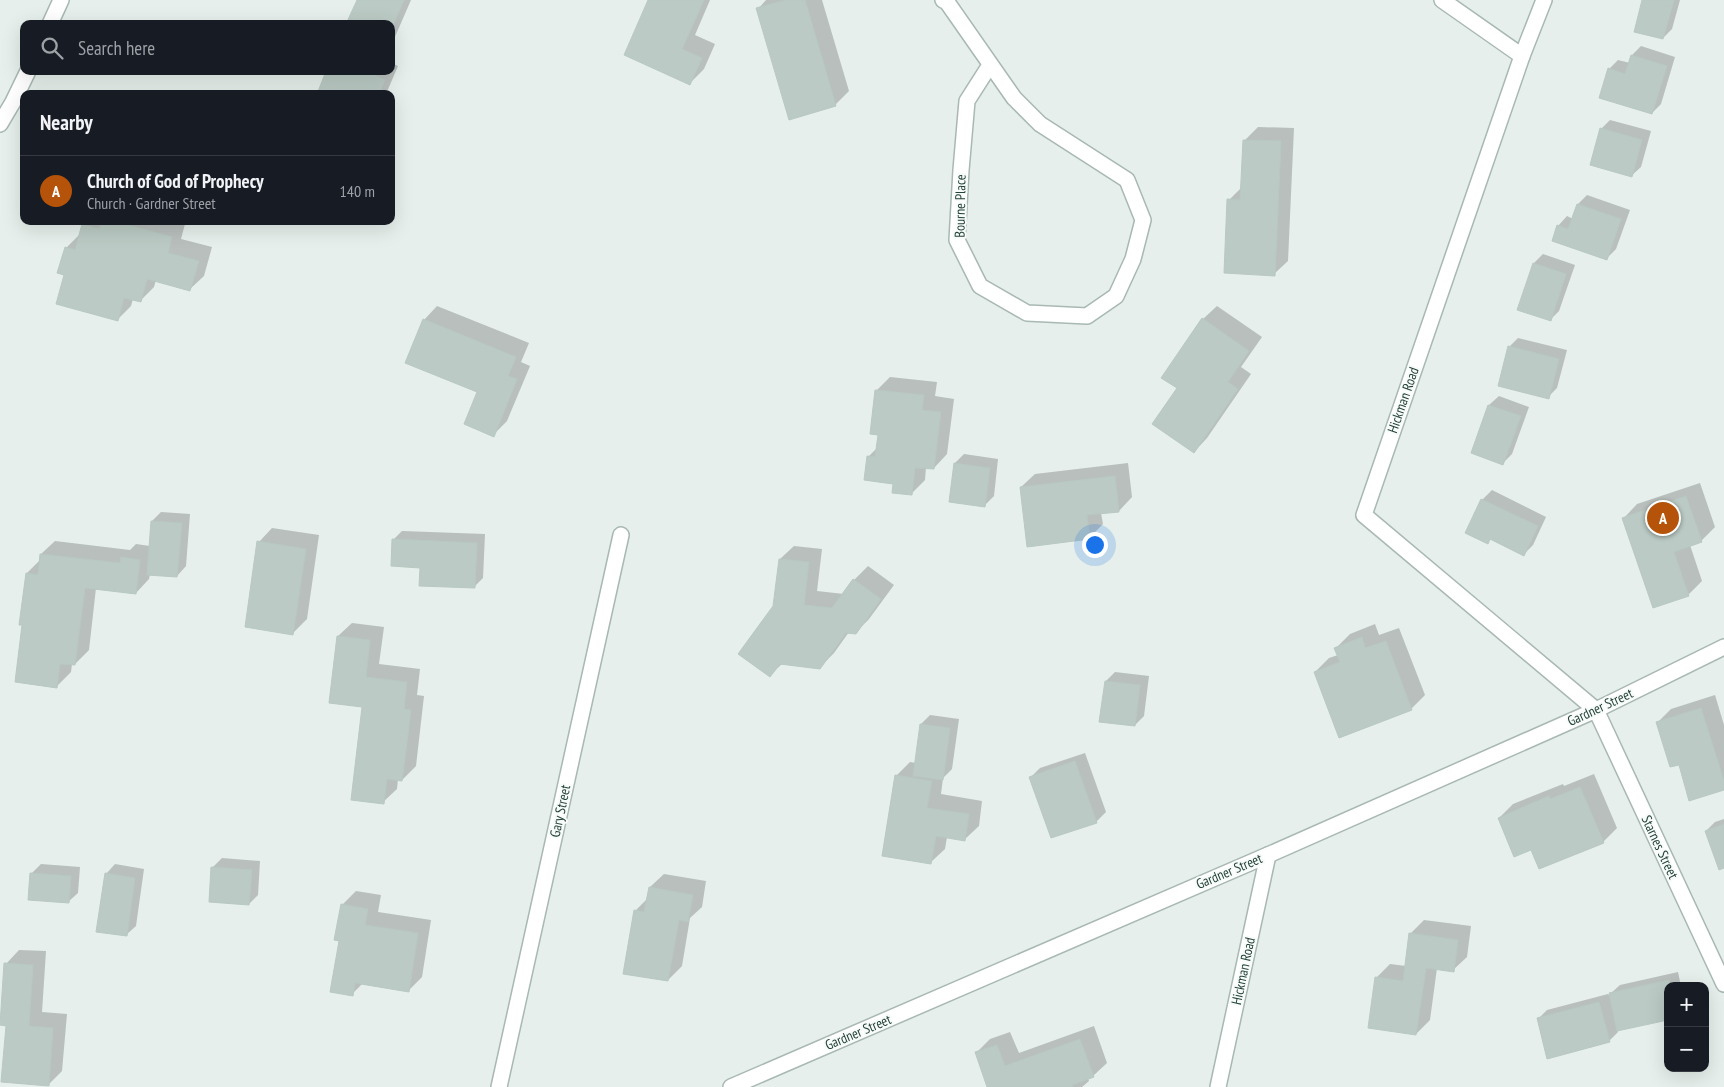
<!DOCTYPE html>
<html lang="en">
<head>
<meta charset="utf-8">
<style>
  :root { --surface:#171b24; --page:#20242c; --text:#f1f3f6; --muted:#9ea1a6; --line:#363941; --accent:#b45309 }
  body { margin:0; font-family:"PT Sans Narrow",sans-serif; background:var(--page); color:var(--text) }
  .controls { position:absolute; right:15px; bottom:15px; display:grid; overflow:hidden; border-radius:10px; box-shadow:0 5px 20px #0002 }
  .controls button { width:45px; height:45px; display:grid; place-items:center; padding:0; border:0; border-bottom:1px solid var(--line); background:var(--surface); color:var(--text); font:25px sans-serif }
  .you { position:absolute; left:1094px; top:544px; width:18px; height:18px; margin:-12px; border:4px solid #fff; border-radius:50%; background:#1a73e8; box-shadow:0 0 0 8px #1a73e833 }
  .badge { display:grid; place-items:center; width:32px; height:32px; border-radius:50%; background:var(--accent); color:#fff; font-size:16px; font-weight:700 }
  .pin { position:absolute; translate:-50% -50%; border:2px solid #fff; box-shadow:0 1px 5px #0006 }
  .list { margin:0; padding:0; list-style:none }
  h2 { display:flex; justify-content:space-between; align-items:center; height:65px; margin:0; padding:0 20px; font-size:21px }
  h2 small { font-size:16px; font-weight:400; color:var(--muted) }
  .list li { display:grid; grid-template-columns:32px 1fr auto; gap:15px; align-items:center; box-sizing:border-box; height:70px; padding:0 20px; border-top:1px solid var(--line) }
  .list b { display:block; font-size:19px; white-space:nowrap }
  .list p { margin:0; font-size:16px; white-space:nowrap; color:var(--muted) }
  .list em { font-size:16px; font-style:normal; color:var(--muted) }
  .icon { flex:none; width:28px; height:28px; fill:none; stroke:currentColor; stroke-width:2; stroke-linecap:round; stroke-linejoin:round }
  .map { position:relative; flex:none; width:1724px; height:1087px; overflow:hidden }
  .search { position:absolute; background:var(--surface); box-shadow:0 5px 20px #0002; left:20px; top:20px; width:375px; height:55px; display:flex; align-items:center; gap:12px; box-sizing:border-box; padding:0 18px; border-radius:10px; color:var(--muted); font-size:19px }
  .panel { position:absolute; background:var(--surface); box-shadow:0 5px 20px #0002; left:20px; top:90px; width:375px; height:135px; border-radius:10px }
  .map>svg:first-child { display:block }
</style>
</head>
<body>
<div class="map">
<svg width="1724" height="1087" viewBox="0 0 1724 1087">
  <rect width="100%" height="100%" fill="#e6efeb"/>
  <g fill="#0003">
    <path d="M358,0H411L391,46V24Z"/>
    <path d="M650,0H710L695,35L715,44L704,69L690,83Z"/>
    <path d="M766,0H822L849,91L835,105L758,9Z"/>
    <path d="M1644,0H1680L1672,29L1663,38Z"/>
    <path d="M1641,46L1675,57L1661,104L1652,113L1609,69L1618,60L1630,63L1632,55Z"/>
    <path d="M391,63L398,66L386,94H318L327,71H391Z"/>
    <path d="M1610,120L1651,131L1641,167L1631,176L1601,129Z"/>
    <path d="M1258,127L1294,128L1288,261L1274,274L1229,200L1242,187L1244,141Z"/>
    <path d="M1587,195L1630,210L1616,249L1607,258L1558,226L1567,216L1573,219L1578,204Z"/>
    <path d="M87,221H177L185,224L181,239L212,247L204,276L190,289L156,280L154,287L140,301L133,299L131,306L118,319L66,274V248L80,234L83,225Z"/>
    <path d="M1543,254L1575,265L1559,311L1550,320L1534,263Z"/>
    <path d="M437,306L529,343L521,362L530,366L507,421L493,435L478,392L424,320Z"/>
    <path d="M1217,306L1262,337L1241,367L1251,374L1207,438L1194,452L1179,387L1203,319Z"/>
    <path d="M1518,338L1567,350L1557,388L1548,397L1509,347Z"/>
    <path d="M890,377L937,382L935,396L954,399L947,454L934,468L926,467L925,480L911,494L894,483L868,457L878,447L879,434L876,391Z"/>
    <path d="M1499,396L1529,407L1512,454L1503,463L1472,452L1489,405Z"/>
    <path d="M964,454L998,459L994,496L985,505L955,463Z"/>
    <path d="M1128,463L1132,497L1119,511L1101,513L1103,524L1089,538L1021,487L1035,474Z"/>
    <path d="M1700,483L1715,527L1701,541L1690,545L1702,581L1688,595L1624,518L1637,504Z"/>
    <path d="M1492,490L1546,517L1533,545L1524,554L1491,539L1487,543L1466,533L1482,500Z"/>
    <path d="M161,512L190,514L186,566L177,576L150,574L149,579L136,593L96,588L89,650L75,664H72L71,672L57,686L27,573L41,559V554L55,541L130,550L136,544L150,546L152,521Z"/>
    <path d="M272,528L319,535L307,619L293,633L259,542Z"/>
    <path d="M402,531L485,534L483,578L474,587L421,566L393,540Z"/>
    <path d="M794,546L822,549L817,591L844,594L854,580L868,566L894,585L869,619L855,633L849,632L834,653L820,667L783,663L770,675L774,606L780,559Z"/>
    <path d="M352,623L384,627L379,664L420,669L417,695L424,696L416,766L402,780L398,779L397,789L383,802L364,706L338,636Z"/>
    <path d="M1375,624L1379,635L1399,628L1425,695L1411,709L1340,736L1315,672L1329,658L1338,655L1336,648L1350,634Z"/>
    <path d="M1115,672L1149,676L1144,716L1135,725L1106,681Z"/>
    <path d="M1715,695L1724,725V789L1679,764L1658,722L1671,709Z"/>
    <path d="M930,715L959,719L952,769L943,778L941,794L982,801L979,826L965,839L947,837L945,849L931,862L896,776L910,762L916,763L921,724Z"/>
    <path d="M1085,753L1106,812L1096,822L1031,777L1040,768Z"/>
    <path d="M1594,774L1617,828L1603,842L1499,818L1513,804L1563,784L1564,786Z"/>
    <path d="M1724,819V867L1706,831L1715,822Z"/>
    <path d="M222,858L260,861L258,895L249,904L210,901L213,867Z"/>
    <path d="M41,864L80,867L78,893L68,902L31,874Z"/>
    <path d="M115,864L144,869L136,926L126,935L106,874Z"/>
    <path d="M664,874L706,881L702,907L690,918L682,966L668,980L635,911L648,898L650,887Z"/>
    <path d="M356,891L381,895L378,912L431,920L422,977L408,991L363,983L352,994L340,940L342,905Z"/>
    <path d="M1424,920L1471,926L1467,957L1453,970L1437,968L1430,1020L1416,1034L1376,978L1390,964L1406,966L1410,934Z"/>
    <path d="M19,950L46,951L42,1012L67,1014L62,1071L48,1085L7,1025L6,964Z"/>
    <path d="M1678,972L1681,986H1668L1618,1029V1032L1609,1041L1538,1019L1547,1010L1608,994L1609,995L1620,985Z"/>
    <path d="M1094,1026L1107,1063L1093,1076L1088,1078L1089,1081L1082,1087H989L976,1053L990,1039L1010,1032L1019,1053Z"/>
  </g>
  <g fill="#bbcac4" stroke="#b8c9c2">
    <path d="M357,0H404L391,30V24H346Z"/>
    <path d="M648,0H704L682,49L702,58L690,85L624,55Z"/>
    <path d="M786,0H805L836,106L789,120L756,8Z"/>
    <path d="M1642,0H1674L1663,39L1634,32Z"/>
    <path d="M1631,55L1667,66L1652,114L1599,98L1608,68L1625,74Z"/>
    <path d="M326,71H373L372,74L385,80L379,94H317Z"/>
    <path d="M1600,128L1642,140L1632,177L1590,165Z"/>
    <path d="M1243,140L1281,141L1275,276L1224,273L1227,199L1240,200Z"/>
    <path d="M1577,204L1621,219L1607,260L1552,241L1557,225L1568,229Z"/>
    <path d="M102,221H113L172,237L168,253L199,261L190,291L147,279L141,302L124,298L118,321L56,304L64,275L57,273L65,247L75,250L82,224L99,229Z"/>
    <path d="M1533,263L1566,274L1551,321L1517,310Z"/>
    <path d="M1202,318L1249,351L1228,382L1238,389L1194,453L1152,424L1177,388L1161,378Z"/>
    <path d="M423,319L516,357L508,376L517,379L494,437L464,424L477,392L405,363Z"/>
    <path d="M1508,346L1559,359L1549,399L1498,386Z"/>
    <path d="M875,390L924,395L922,410L941,412L934,469L915,468L912,495L892,493L893,484L864,480L867,456L875,457L878,435L870,434Z"/>
    <path d="M1488,405L1521,416L1503,465L1471,453Z"/>
    <path d="M954,463L990,468L985,507L949,502Z"/>
    <path d="M1115,476L1119,512L1087,515L1090,539L1027,547L1020,487Z"/>
    <path d="M1686,496L1702,542L1674,552L1689,596L1653,608L1622,518Z"/>
    <path d="M1481,499L1538,526L1524,556L1490,539L1488,544L1465,533Z"/>
    <path d="M151,521L182,523L177,577L147,575Z"/>
    <path d="M392,539L477,543L475,588L419,586L420,568L391,566Z"/>
    <path d="M257,541L306,549L293,635L245,627Z"/>
    <path d="M40,554L120,563L121,557L140,560L136,594L85,588L75,665L60,664L57,688L15,682L22,625H19L26,573L38,575Z"/>
    <path d="M779,559L809,562L804,605L832,608L853,579L881,599L856,634L846,633L820,669L780,664L770,677L738,654L773,606Z"/>
    <path d="M337,636L370,640L366,677L407,682L404,709L411,710L402,781L387,779L384,804L351,800L362,707L329,703Z"/>
    <path d="M1362,637L1365,648L1386,641L1412,710L1339,738L1314,672L1340,662L1334,648Z"/>
    <path d="M1105,681L1140,685L1135,726L1099,722Z"/>
    <path d="M1701,708L1724,781V790L1689,801L1679,765L1670,767L1656,722Z"/>
    <path d="M920,724L950,728L943,780L913,776Z"/>
    <path d="M1075,761L1097,823L1051,838L1029,777Z"/>
    <path d="M895,775L932,781L927,808L969,814L965,841L936,836L931,864L882,856Z"/>
    <path d="M1580,787L1604,843L1539,869L1531,850L1514,857L1498,818L1549,796L1550,799Z"/>
    <path d="M1724,824V868L1719,870L1705,831Z"/>
    <path d="M211,867L252,870L249,905L209,902Z"/>
    <path d="M30,873L71,876L69,903L28,900Z"/>
    <path d="M105,873L135,878L127,936L96,932Z"/>
    <path d="M649,887L693,895L688,922L679,920L668,981L623,974L634,910L644,912Z"/>
    <path d="M341,904L368,909L365,925L418,933L409,992L355,983L353,996L330,992L339,941L334,940Z"/>
    <path d="M1409,933L1458,940L1454,972L1426,968L1416,1035L1368,1028L1375,977L1403,981Z"/>
    <path d="M4,963L33,965L29,1026L53,1028L49,1086L1,1082L6,1026L0,1025Z"/>
    <path d="M1669,980L1670,986H1668V1020L1617,1031L1609,993Z"/>
    <path d="M1599,1002L1610,1042L1547,1059L1537,1018Z"/>
    <path d="M1080,1039L1094,1077L1072,1085L1073,1087H987L975,1052L997,1045L1005,1066Z"/>
  </g>
  <g fill="none" stroke-linecap="round" stroke-linejoin="round">
    <g stroke="#a8b8b2" stroke-width="18">
      <g id="minor">
        <path d="M943,0L947,2L1014,98L1040,124L1127,180L1143,220L1133,259L1116,296L1087,316L1027,313L980,286L957,240L961,170L967,101L990,65"/>
        <path d="M1442,0L1522,56"/>
        <path d="M1544,0L1522,56L1364,515L1596,710L1724,984"/>
        <path d="M499,1087L621,535"/>
        <path d="M731,1087L1268,855L1596,710L1724,647"/>
        <path d="M1218,1087L1268,855"/>
      </g>
    </g>
    <g stroke="#a8b8b2" stroke-width="18">
      <g id="tertiary">
        <path d="M50,24L61,0"/>
        <path d="M0,124L13,102L28,71"/>
      </g>
    </g>
    <use href="#minor" stroke="#fff" stroke-width="15"/>
    <use href="#tertiary" stroke="#fff" stroke-width="15"/>
  </g>
  <g text-anchor="middle" dominant-baseline="central" stroke-width="4" stroke-linejoin="round" paint-order="stroke">
    <g font-size="14" fill="#24423a" stroke="#f7fbf9">
      <text transform="translate(960 206) rotate(-89)">Bourne Place</text>
      <text transform="translate(1403 400) rotate(-71)">Hickman Road</text>
      <text transform="translate(1600 707) rotate(-25)">Gardner Street</text>
      <text transform="translate(560 811) rotate(-78)">Gary Street</text>
      <text transform="translate(1660 847) rotate(65)">Starnes Street</text>
      <text transform="translate(1229 871) rotate(-23)">Gardner Street</text>
      <text transform="translate(1243 971) rotate(-78)">Hickman Road</text>
      <text transform="translate(858 1032) rotate(-23)">Gardner Street</text>
    </g>
  </g>
</svg>
<div class="controls">
<button>+</button>
<button>−</button>
</div>
<div class="you"></div>
<div class="pin badge" style="left:1663px;top:518px">A</div>
<div class="search"><svg class="icon" aria-label="search" viewBox="0 0 24 24"><circle cx="10" cy="10" r="6"/><path d="M15 15l6 6"/></svg>Search here</div>
<section class="panel">
<h2>Nearby<small></small></h2>
<ul class="list">
<li><span class="badge">A</span><div><b>Church of God of Prophecy</b><p>Church · Gardner Street</p></div><em>140 m</em></li>
</ul>
</section>
</div>
</body>
</html>
